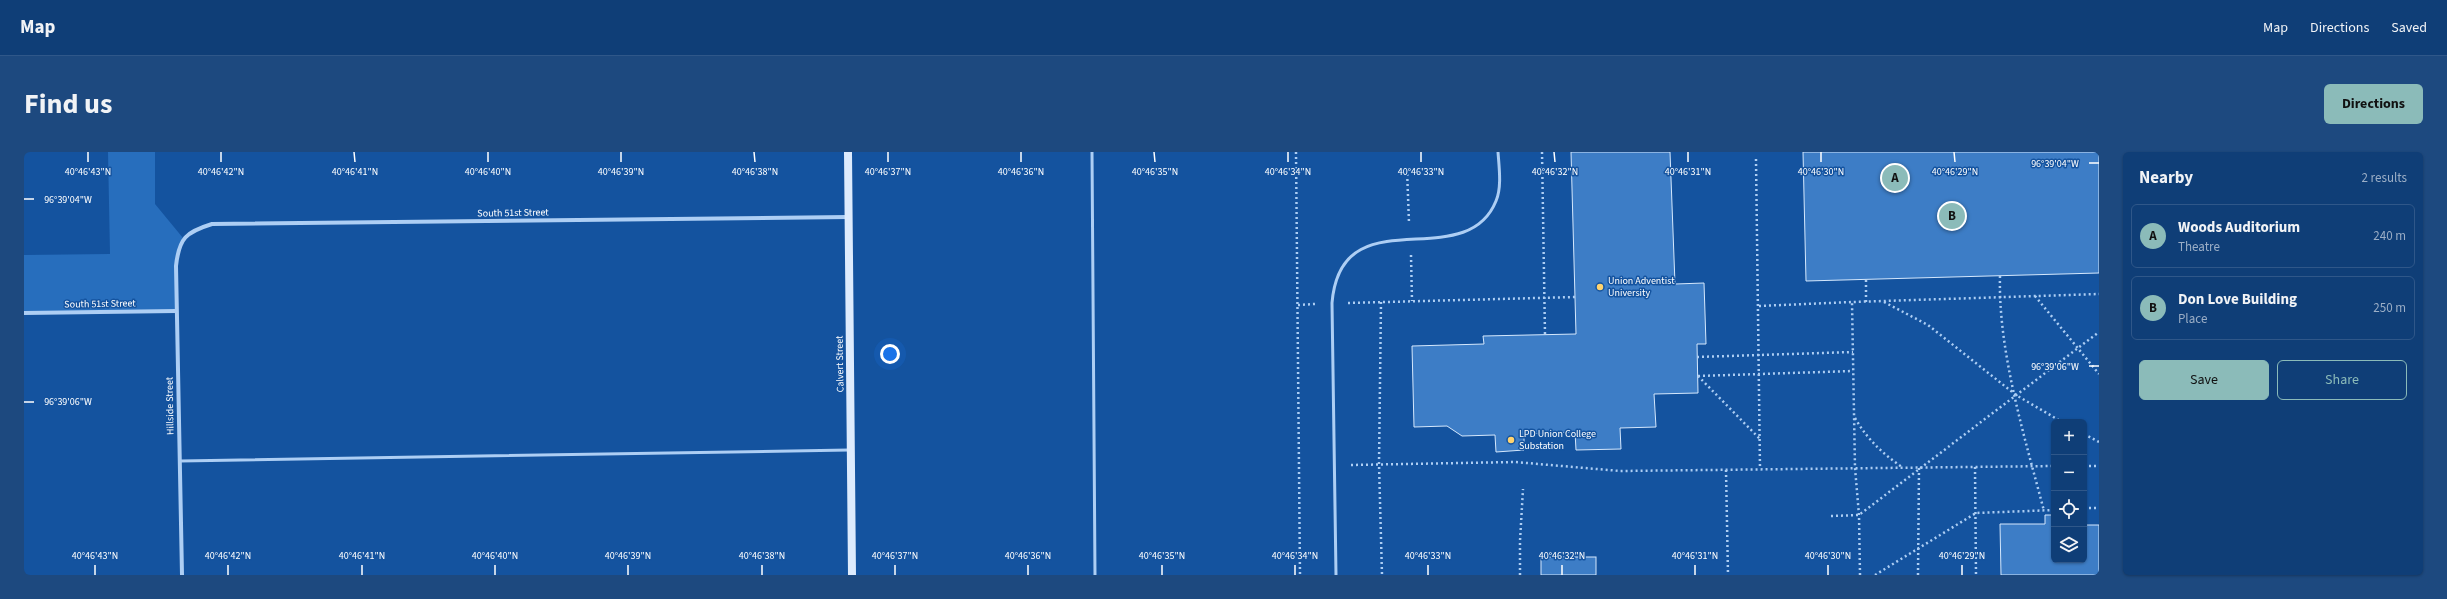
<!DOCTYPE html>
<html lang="en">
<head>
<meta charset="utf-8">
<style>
  :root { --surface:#0f3e77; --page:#1d497f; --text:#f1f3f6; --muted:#9baec6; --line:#2f5789; --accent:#8bbbb9 }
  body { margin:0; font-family:"Source Sans 3",sans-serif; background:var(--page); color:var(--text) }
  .controls { position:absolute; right:12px; bottom:12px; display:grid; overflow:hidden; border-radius:6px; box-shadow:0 1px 3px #0004 }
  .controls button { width:36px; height:36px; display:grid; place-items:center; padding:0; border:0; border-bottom:1px solid var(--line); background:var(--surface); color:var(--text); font:20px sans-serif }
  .you { position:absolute; left:866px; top:202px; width:14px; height:14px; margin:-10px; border:3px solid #fff; border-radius:50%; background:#1a73e8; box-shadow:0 0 0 6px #1a73e833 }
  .badge { display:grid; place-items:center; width:26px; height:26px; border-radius:50%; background:var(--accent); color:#111; font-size:13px; font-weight:700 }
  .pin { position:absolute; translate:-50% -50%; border:2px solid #fff; box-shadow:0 1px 4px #0006 }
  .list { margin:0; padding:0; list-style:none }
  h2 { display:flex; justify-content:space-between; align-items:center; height:52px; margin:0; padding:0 16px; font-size:17px }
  h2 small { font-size:13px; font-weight:400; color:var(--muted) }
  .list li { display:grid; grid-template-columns:26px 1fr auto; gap:12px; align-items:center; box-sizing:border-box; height:64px; margin:0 8px 8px; padding:0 8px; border:1px solid var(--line); border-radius:6px }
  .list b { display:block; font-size:15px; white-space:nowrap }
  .list p { margin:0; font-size:13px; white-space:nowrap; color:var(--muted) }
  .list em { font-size:13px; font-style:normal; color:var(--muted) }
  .actions { display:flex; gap:8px; padding:12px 16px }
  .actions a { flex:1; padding:9px 0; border:1px solid var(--accent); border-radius:6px; text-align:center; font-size:14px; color:var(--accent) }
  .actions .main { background:var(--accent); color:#111 }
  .icon { flex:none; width:22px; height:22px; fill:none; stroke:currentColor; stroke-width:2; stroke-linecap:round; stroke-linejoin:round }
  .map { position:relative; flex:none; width:2075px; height:423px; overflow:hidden; border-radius:6px }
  header { display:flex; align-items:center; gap:24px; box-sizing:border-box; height:56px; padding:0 20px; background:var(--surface); border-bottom:1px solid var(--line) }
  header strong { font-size:19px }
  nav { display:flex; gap:22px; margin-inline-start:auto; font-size:14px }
  .intro { display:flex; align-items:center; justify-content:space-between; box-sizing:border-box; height:96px; padding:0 24px }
  h1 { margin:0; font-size:28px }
  .button { padding:10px 18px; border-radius:6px; background:var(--accent); color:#111; font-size:14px; font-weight:700 }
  main { display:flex; gap:24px; padding:0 24px }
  aside { flex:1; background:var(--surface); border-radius:6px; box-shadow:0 1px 3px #0004 }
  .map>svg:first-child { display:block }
</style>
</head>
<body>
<header>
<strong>Map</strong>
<nav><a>Map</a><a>Directions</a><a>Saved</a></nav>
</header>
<div class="intro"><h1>Find us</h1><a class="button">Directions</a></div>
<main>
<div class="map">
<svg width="2075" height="423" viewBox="0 0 2075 423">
  <rect width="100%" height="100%" fill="#14539f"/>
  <path fill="#276ebd" d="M84,0H131V52L159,86L154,98L152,159L0,161V103L86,102Z"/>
  <g fill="#3d7dc6" stroke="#d5e8fd">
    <path d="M1547,0H1646L1651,132L1680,131L1682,192H1673L1674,241L1630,242L1632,275L1596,276L1597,297L1552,298L1551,280L1500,282V298L1472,300L1471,283L1438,284L1423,274L1390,275L1388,194L1460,192L1459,184L1552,182Z"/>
    <path d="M1779,0H2075V121L1782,129Z"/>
    <path d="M2021,363H2030V408H2060V373H2075V423H1977L1976,372H2021Z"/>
    <rect x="1517" y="405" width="55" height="18"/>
  </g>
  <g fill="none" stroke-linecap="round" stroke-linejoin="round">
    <g stroke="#adcef4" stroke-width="2.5" stroke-dasharray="2 3" stroke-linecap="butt">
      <path d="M1272,0L1276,423"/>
      <path d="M1518,0L1521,183"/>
      <path d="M1732,7L1736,317"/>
      <path d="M1383,17L1385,71"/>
      <path d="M1387,103L1388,149"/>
      <path d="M1976,124C1974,200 2001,286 2020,359"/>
      <path d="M2011,144L2075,222"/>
      <path d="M1357,150L1355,312L1358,423"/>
      <path d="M1842,150V128"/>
      <path d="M1860,150L1904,173L1992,243L2038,270"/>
      <path d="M1324,151L1551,145"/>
      <path d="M1274,153L1291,152"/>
      <path d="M1735,154L1828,150"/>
      <path d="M1673,205L1829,200"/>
      <path d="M1674,224L1829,219"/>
      <path d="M1674,224L1736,287"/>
      <path d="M1831,266C1843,287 1859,302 1878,315"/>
      <path d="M2060,282L2075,290"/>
      <path d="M1327,313L1491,310L1596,319L2030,314"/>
      <path d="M2060,314H2075"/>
      <path d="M1951,315L1952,423"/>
      <path d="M1702,318L1704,423"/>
      <path d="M2060,356H2075"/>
      <path d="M1807,364L1835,363L2075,180"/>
      <path d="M1496,423V389L1499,337"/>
      <path d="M1836,423L1835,363L1831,316L1828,150L2075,142"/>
      <path d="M1851,423L1952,361L2030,358"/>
      <path d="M1894,423L1895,316"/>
    </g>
    <g stroke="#adcef4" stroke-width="3">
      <path d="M1068,0L1071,423"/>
      <path d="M156,309L825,298"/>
      <path d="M1312,423L1308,151C1317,42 1441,125 1472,49C1478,35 1475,15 1474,0"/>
    </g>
    <g stroke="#adcef4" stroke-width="4">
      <path d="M0,161L152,159"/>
      <path d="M158,423L152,114C155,86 162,80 188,72L824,65"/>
    </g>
    <path stroke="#ddebfd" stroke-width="8" d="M824,0L828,423"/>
  </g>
  <path fill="none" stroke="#fff" stroke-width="1.5" d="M64,0V10M197,0V10M330,0L331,10M464,0V10M597,0V10M730,0L731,10M864,0V10M997,0V10M1130,0L1131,10M1264,0V10M1397,0V10M1530,0L1531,10M1664,0V10M1797,0V10M1930,0L1931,10M2065,11H2075M0,47H10M2065,214H2075M0,250H10M71,413V423M204,413V423M338,413V423M471,413V423M604,413V423M738,413V423M871,413V423M1004,413V423M1138,413V423M1271,413V423M1404,413V423M1538,413V423M1671,413V423M1804,413V423M1938,413V423"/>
  <g fill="#ffd36f" stroke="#14539f" stroke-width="1.5">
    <circle cx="1576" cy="135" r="4"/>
    <circle cx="1487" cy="288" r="4"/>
  </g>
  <g text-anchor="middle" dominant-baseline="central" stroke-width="3" stroke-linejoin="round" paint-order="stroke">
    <g font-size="10" fill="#fff" stroke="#14539f">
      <text transform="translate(489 61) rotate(-1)">South 51st Street</text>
      <text transform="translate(76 152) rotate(-1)">South 51st Street</text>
      <text transform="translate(816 212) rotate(-91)">Calvert Street</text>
      <text transform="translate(146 254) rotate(-91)">Hillside Street</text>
    </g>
    <g font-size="10" fill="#fff" stroke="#14539f" text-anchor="start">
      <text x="1584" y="129">Union Adventist<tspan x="1584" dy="12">University</tspan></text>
      <text x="1495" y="282">LPD Union College<tspan x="1495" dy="12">Substation</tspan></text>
    </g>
  </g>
  <g font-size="10" text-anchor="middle" fill="#fff" stroke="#14539f" stroke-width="3" stroke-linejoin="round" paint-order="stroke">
    <text x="2031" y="15">96°39'04"W</text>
    <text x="64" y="23">40°46'43"N</text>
    <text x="197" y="23">40°46'42"N</text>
    <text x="331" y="23">40°46'41"N</text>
    <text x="464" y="23">40°46'40"N</text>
    <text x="597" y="23">40°46'39"N</text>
    <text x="731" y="23">40°46'38"N</text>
    <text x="864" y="23">40°46'37"N</text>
    <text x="997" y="23">40°46'36"N</text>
    <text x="1131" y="23">40°46'35"N</text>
    <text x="1264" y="23">40°46'34"N</text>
    <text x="1397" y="23">40°46'33"N</text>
    <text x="1531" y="23">40°46'32"N</text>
    <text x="1664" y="23">40°46'31"N</text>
    <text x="1797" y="23">40°46'30"N</text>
    <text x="1931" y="23">40°46'29"N</text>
    <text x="44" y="51">96°39'04"W</text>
    <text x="2031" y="218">96°39'06"W</text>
    <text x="44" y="253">96°39'06"W</text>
    <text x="71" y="407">40°46'43"N</text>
    <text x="204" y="407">40°46'42"N</text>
    <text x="338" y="407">40°46'41"N</text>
    <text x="471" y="407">40°46'40"N</text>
    <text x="604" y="407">40°46'39"N</text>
    <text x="738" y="407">40°46'38"N</text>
    <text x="871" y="407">40°46'37"N</text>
    <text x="1004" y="407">40°46'36"N</text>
    <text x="1138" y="407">40°46'35"N</text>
    <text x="1271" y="407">40°46'34"N</text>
    <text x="1404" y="407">40°46'33"N</text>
    <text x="1538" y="407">40°46'32"N</text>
    <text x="1671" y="407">40°46'31"N</text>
    <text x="1804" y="407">40°46'30"N</text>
    <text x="1938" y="407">40°46'29"N</text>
  </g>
</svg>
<div class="controls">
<button>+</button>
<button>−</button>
<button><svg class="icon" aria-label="locate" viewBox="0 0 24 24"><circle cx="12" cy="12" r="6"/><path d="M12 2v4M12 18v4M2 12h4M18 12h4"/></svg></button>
<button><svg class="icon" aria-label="layers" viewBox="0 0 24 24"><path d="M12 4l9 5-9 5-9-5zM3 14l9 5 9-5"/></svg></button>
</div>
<div class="you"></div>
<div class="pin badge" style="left:1871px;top:26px">A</div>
<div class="pin badge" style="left:1928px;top:64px">B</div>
</div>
<aside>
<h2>Nearby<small>2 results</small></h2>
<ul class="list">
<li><span class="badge">A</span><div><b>Woods Auditorium</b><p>Theatre</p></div><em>240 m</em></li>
<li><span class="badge">B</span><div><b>Don Love Building</b><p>Place</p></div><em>250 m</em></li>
</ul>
<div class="actions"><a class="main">Save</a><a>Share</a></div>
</aside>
</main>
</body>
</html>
